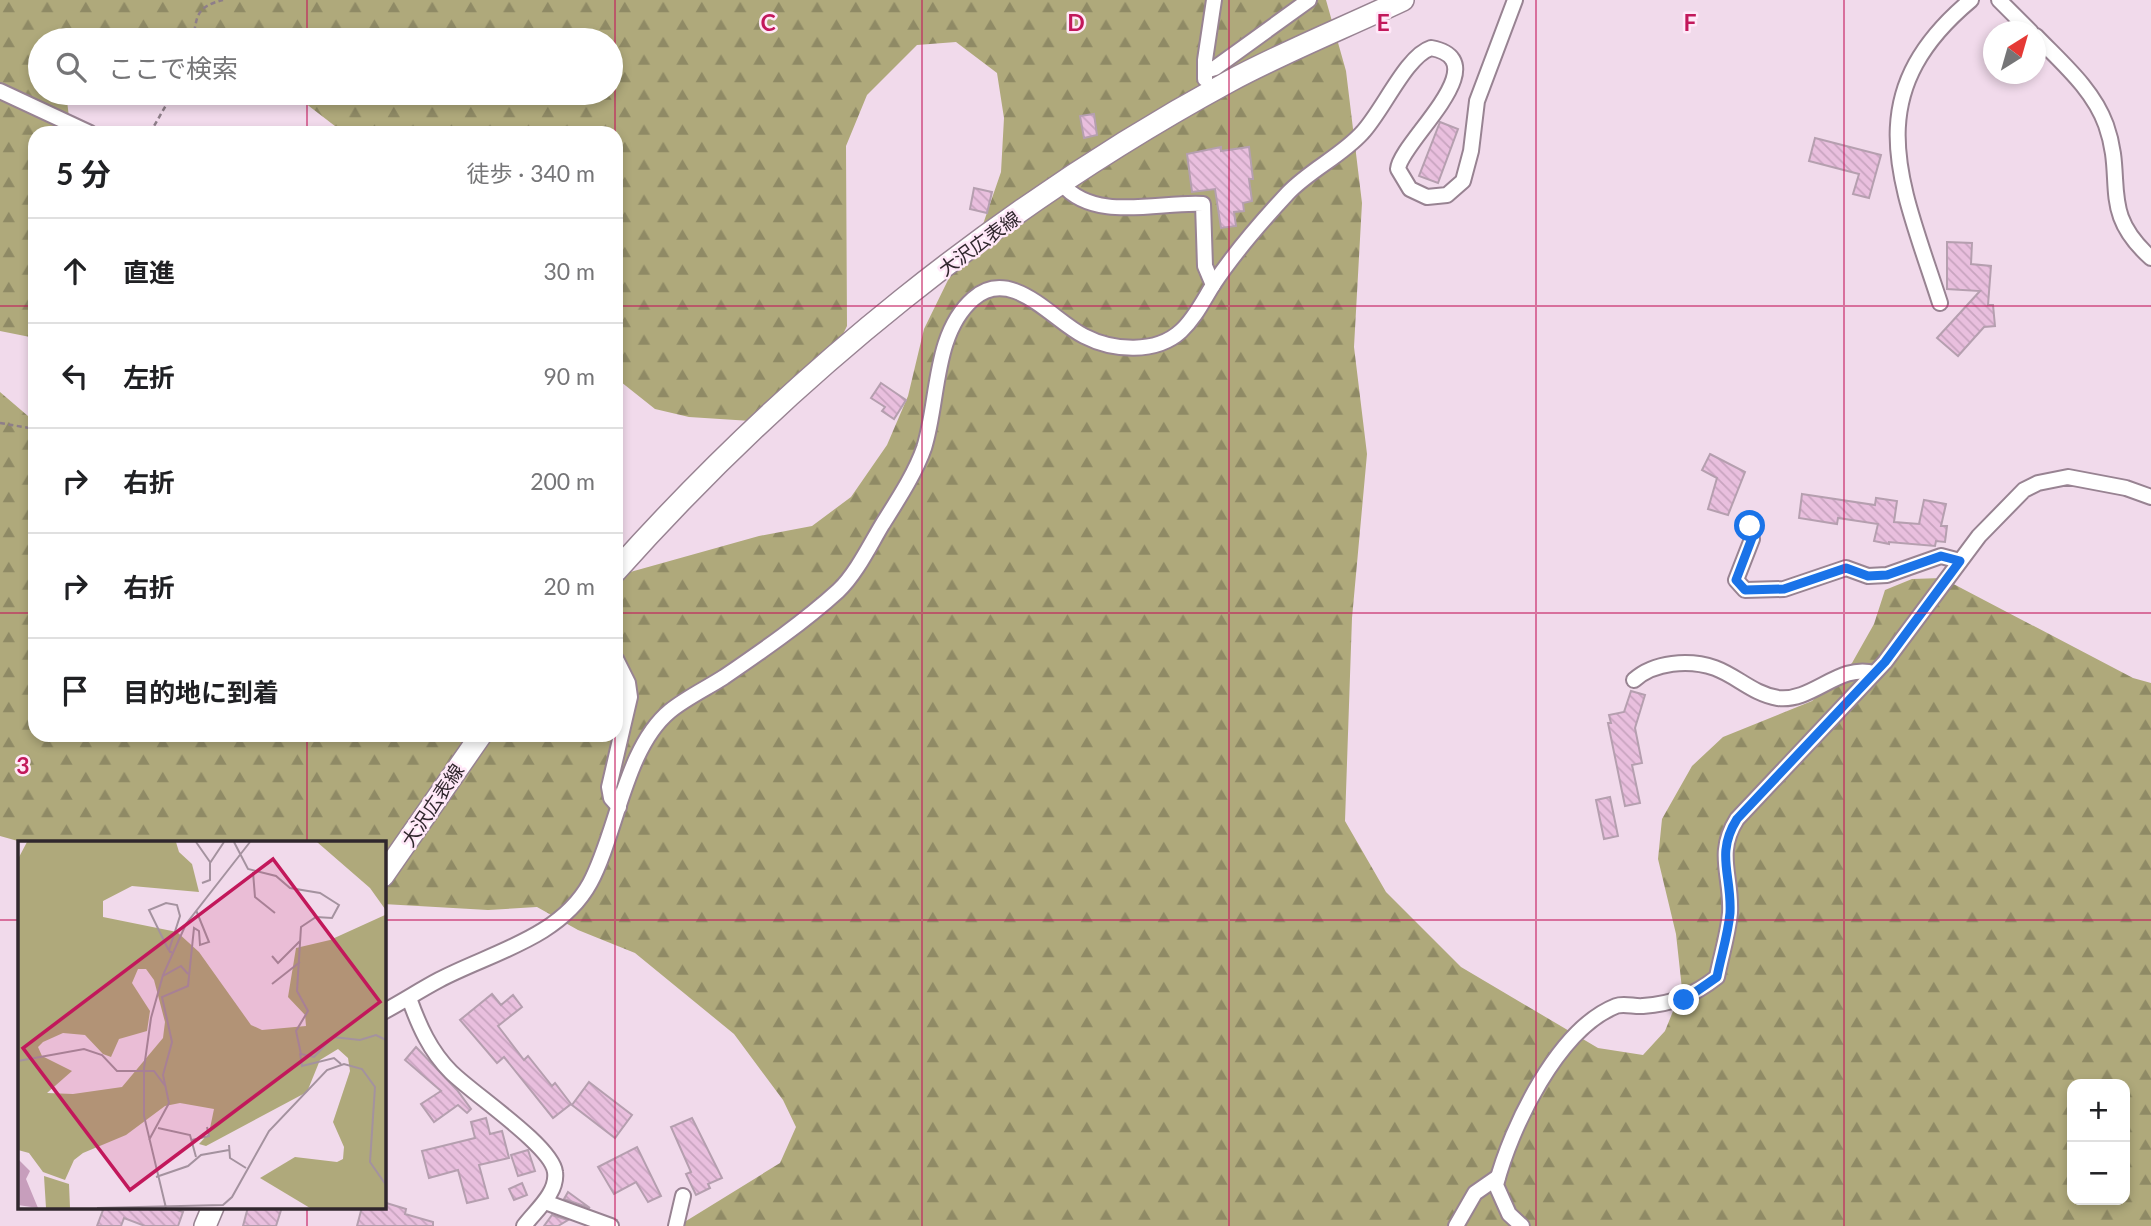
<!DOCTYPE html>
<html lang="ja">
<head>
<meta charset="utf-8">
<style>
  :root { --surface:#fff; --page:#f6f6f6; --text:#202124; --muted:#757577; --line:#e0e0e0 }
  body { margin:0; font-family:Lato,"Noto Sans JP",sans-serif; background:var(--page); color:var(--text) }
  .controls { position:absolute; right:21px; bottom:21px; display:grid; overflow:hidden; border-radius:14px; box-shadow:0 4px 10px #0003 }
  .controls button { width:63px; height:63px; display:grid; place-items:center; padding:0; border:0; border-bottom:2px solid var(--line); background:var(--surface); color:var(--text); font:35px sans-serif }
  .compass { position:absolute; left:1983px; top:21px; width:63px; height:63px; border-radius:50%; background:var(--surface); box-shadow:0 4px 10px #0003; rotate:37deg }
  .stop { position:absolute; width:21px; height:21px; margin:-16px; border:5px solid #1a73e8; border-radius:50%; background:#fff }
  .stop.end { background:#1a73e8; border-color:#fff; box-shadow:0 2px 7px #0008 }
  .list { margin:0; padding:0; list-style:none }
  h2 { display:flex; justify-content:space-between; align-items:center; height:91px; margin:0; padding:0 28px; font-size:30px }
  h2 small { font-size:23px; font-weight:400; color:var(--muted) }
  .list li { display:grid; grid-template-columns:46px 1fr auto; gap:21px; align-items:center; box-sizing:border-box; height:105px; padding:0 28px; border-top:2px solid var(--line) }
  .list b { display:block; font-size:26px; white-space:nowrap }
  .list em { font-size:23px; font-style:normal; color:var(--muted) }
  .icon { flex:none; width:38px; height:38px; fill:none; stroke:currentColor; stroke-width:2; stroke-linecap:round; stroke-linejoin:round }
  .map { position:relative; flex:none; width:2151px; height:1226px; overflow:hidden }
  .search { position:absolute; background:var(--surface); box-shadow:0 4px 10px #0003; left:28px; top:28px; width:595px; height:77px; display:flex; align-items:center; gap:18px; box-sizing:border-box; padding:0 24px; border-radius:38px; color:var(--muted); font-size:26px }
  .panel { position:absolute; background:var(--surface); box-shadow:0 4px 10px #0003; left:28px; top:126px; width:595px; height:616px; border-radius:21px }
  .map>svg:first-child { display:block }
</style>
</head>
<body>
<div class="map">
<svg width="2151" height="1226" viewBox="0 0 2151 1226">
  <defs>
    <pattern id="forest-firs" width="22" height="20" patternUnits="userSpaceOnUse" patternTransform="scale(1.75)"><rect width="22" height="20" fill="#afa97b"/><path d="M5 1l3.5 6h-7zM16 11l3.5 6h-7z" fill="#8f8a65"/></pattern>
    <pattern id="building-back-hatch" width="6" height="6" patternUnits="userSpaceOnUse" patternTransform="scale(1.75)"><rect width="6" height="6" fill="#e9bfde"/><path d="M-1 5l2 2M0 0l6 6M5-1l2 2" fill="none" stroke="#c8a4bf"/></pattern>
  </defs>
  <rect width="100%" height="100%" fill="#f1daeb"/>
  <path fill="url(#forest-firs)" fill-rule="evenodd" d="M0,0H1326L1346,71L1362,203L1354,347L1367,454L1352,618L1345,821L1386,892L1461,967L1598,1048L1643,1055L1665,1031L1682,989L1676,934L1658,859L1662,819L1692,766L1723,737L1812,701L1852,663L1874,624L1885,590L1912,579L1942,578L2133,678L2151,683V1226H678L780,1163L796,1127L783,1100L734,1034L635,953L578,930L537,907L488,910L383,904V843H25L0,836V392L35,422V735H616V576L759,536L812,526L851,497L887,445L908,396L924,329L949,278L980,233L1001,172L1004,118L997,73L956,42L917,45L867,95L846,146L847,326L825,371L793,407L751,421L689,417L655,409L616,378V133H344L292,93H611V40H40V93H66L71,133H35V338L0,331ZM2072,1084H2125V1200H2072Z"/>
  <g fill="url(#building-back-hatch)" stroke="#b59faf" stroke-width="2">
    <path d="M1094,114L1097,135L1084,138L1080,116Z"/>
    <path d="M1440,122L1458,129L1438,183L1419,176Z"/>
    <path d="M1815,138L1881,155L1869,198L1853,194L1859,174L1809,161Z"/>
    <path d="M1221,147V151L1249,147L1253,179H1249L1252,201L1243,203L1244,211L1234,212L1236,226L1221,228L1215,189L1192,192L1187,154Z"/>
    <path d="M974,188L992,192L987,213L970,209Z"/>
    <path d="M1947,242L1972,243L1971,264L1991,266L1988,305H1993L1995,326L1984,327L1958,356L1937,338L1980,291L1947,289Z"/>
    <path d="M881,383L906,400L894,419L882,411L885,407L871,398Z"/>
    <path d="M1710,454L1745,472L1728,515L1708,509L1717,478L1702,470Z"/>
    <path d="M1802,494L1875,505L1876,498L1897,501L1894,522L1919,524L1924,500L1946,504L1941,526H1947L1945,542L1936,541L1935,546L1889,542V544L1874,541L1878,524L1838,518L1837,524L1799,518Z"/>
    <path d="M1631,691L1645,695L1635,728L1642,763L1632,765L1640,803L1625,806L1608,723H1611L1609,715L1624,712Z"/>
    <path d="M1610,797L1618,836L1604,839L1596,800Z"/>
    <path d="M492,994L501,1005L513,995L522,1007L498,1026L524,1060L528,1056L552,1086L555,1083L571,1104L553,1118L504,1057L497,1063L460,1020Z"/>
    <path d="M416,1047L457,1090L471,1109L467,1113L458,1105L434,1122L421,1104L441,1091L405,1060Z"/>
    <path d="M589,1082L632,1115L615,1138L572,1105Z"/>
    <path d="M486,1118L490,1134L502,1131L509,1158L479,1165L488,1198L467,1203L458,1170L429,1178L422,1151L475,1138L471,1122Z"/>
    <path d="M692,1118L722,1178L708,1184L710,1188L696,1195L686,1174L691,1172L671,1127Z"/>
    <path d="M637,1147L661,1196L648,1202L636,1182L614,1194L598,1167Z"/>
    <path d="M528,1150L535,1171L518,1176L511,1155Z"/>
    <path d="M522,1183L527,1195L514,1200L509,1189Z"/>
    <path d="M568,1192L590,1208L564,1199Z"/>
    <path d="M383,1202L406,1209L405,1214L433,1222V1226H357L362,1207H383Z"/>
    <path d="M97,1207H168L183,1212L178,1226H145L124,1218L121,1226H97L103,1210Z"/>
    <path d="M248,1207H282L276,1226H243Z"/>
    <path d="M552,1215L568,1220L558,1226H544Z"/>
  </g>
  <g fill="none" stroke-linecap="round" stroke-linejoin="round">
    <g stroke="#988392" stroke-width="18">
      <g id="minor">
        <path d="M1999,0L2031,32"/>
        <path d="M2036,36C2062,63 2093,89 2106,125C2126,181 2098,211 2151,258"/>
        <path d="M1205,71L1215,68L1309,0"/>
        <path d="M1205,79V60L1214,0"/>
        <path d="M0,91L90,133"/>
        <path d="M1062,184C1095,223 1161,201 1203,204L1205,266L1213,285"/>
        <path d="M1940,303C1901,182 1856,96 1971,0"/>
        <path d="M1750,526L1752,539L1736,580L1745,590L1784,589L1846,568L1868,576L1887,575L1941,556L1960,561"/>
        <path d="M616,659L628,683L630,697L609,787L611,798L619,807"/>
        <path d="M1634,680C1654,662 1689,659 1715,668C1737,676 1753,694 1778,698C1813,702 1839,663 1874,673"/>
        <path d="M409,998C419,1026 430,1051 451,1072C473,1094 552,1146 555,1172C558,1193 535,1211 524,1226"/>
        <path d="M383,1012C402,1002 420,990 439,980C490,953 560,938 590,883C617,833 625,748 670,711C686,698 707,688 724,677C762,651 804,622 838,591C856,574 870,545 882,525C897,501 915,474 924,448C939,401 933,334 973,299C1011,265 1052,320 1084,336C1113,351 1156,354 1181,331C1195,318 1203,301 1213,285C1234,253 1262,221 1288,193C1310,170 1341,156 1362,133C1383,111 1406,56 1431,48C1500,61 1400,142 1398,169L1410,189L1427,197L1447,195L1463,181L1471,151L1477,101L1515,0"/>
        <path d="M545,1202L611,1226"/>
        <path d="M676,1226L683,1196"/>
        <path d="M1456,1226L1475,1193L1498,1177"/>
        <path d="M1522,1226L1509,1214L1496,1185C1511,1127 1558,1029 1616,1006C1624,1003 1635,1007 1643,1006C1673,1004 1694,995 1717,977C1721,956 1728,935 1730,913C1732,875 1715,854 1737,819L1885,662L1979,536L2024,490L2038,483L2068,477L2126,488L2151,497"/>
      </g>
    </g>
    <g stroke="#988392" stroke-width="24">
      <g id="secondary">
        <path d="M616,571C790,376 1000,206 1230,81C1286,51 1346,27 1403,0"/>
        <path d="M383,876L481,735"/>
        <path d="M205,1226L213,1207"/>
      </g>
    </g>
    <g stroke="#8e7e89" stroke-width="2.5" stroke-dasharray="5 3.5" stroke-linecap="butt">
      <path d="M193,40C197,15 196,7 223,0"/>
      <path d="M150,133L173,93"/>
      <path d="M0,423L35,429"/>
    </g>
    <use href="#minor" stroke="#fff" stroke-width="14"/>
    <use href="#secondary" stroke="#fff" stroke-width="21"/>
  </g>
  <g fill="none" stroke-linecap="round" stroke-linejoin="round">
    <path stroke="#1a73e8" stroke-width="9" d="M1684,1000L1717,977C1721,956 1728,935 1730,913C1732,875 1715,854 1737,819L1885,662L1960,561L1941,556L1887,575L1868,576L1846,568L1784,589L1745,590L1736,580L1752,538L1750,526"/>
  </g>
  <path fill="none" stroke="#c2185b" stroke-width="2" stroke-opacity="0.55" d="M307,0V40M615,0V133M922,0V1226M1229,0V1226M1536,0V1226M1844,0V1226M307,93V133M0,306H35M616,306H2151M0,613H35M616,613H2151M307,735V843M615,735V1226M0,920H19M383,920H2151M307,1207V1226"/>
  <g text-anchor="middle" dominant-baseline="central" stroke-width="5" stroke-linejoin="round" paint-order="stroke">
    <g font-size="19" fill="#30272d" stroke="#ffe8f8">
      <text transform="translate(979 243) rotate(-36)">大沢広表線</text>
      <text transform="translate(432 805) rotate(-56)">大沢広表線</text>
    </g>
  </g>
  <g transform="translate(18 841)">
    <rect width="368" height="368" fill="#f1daeb"/>
    <path d="M9,1H158L161,11L174,23L181,51L114,45L85,60V76L159,91L181,111L233,184L244,189L288,185L287,174L270,156L278,107L312,99L367,74V367H292L242,337L277,316L319,321L325,318L326,306L315,281L332,230L330,217L320,208L302,219L289,251L188,305L181,303L191,292L196,268L162,262L147,265L108,294L65,312L56,319L47,339L25,331L11,312L0,309V18ZM120,128H128L136,139L147,181L145,197L104,246L55,253L29,252L54,230L24,215L20,206L25,201L45,192L67,194L85,213L93,216L101,198L129,190L132,170L114,142ZM299,1H367V68L352,47ZM26,335L51,343L52,367H28Z" fill="#afa97b" fill-rule="evenodd"/>
    <path d="M0,318L12,330L8,338L20,367L0,364Z" fill="#c79ebc"/>
    <path fill="none" stroke="#a4929f" stroke-width="2" d="M178,1L192,21M216,1L230,28L258,35L272,47L302,52L321,64L314,77L298,76L283,86L279,150L290,170L278,190L283,213L296,216L315,196L342,199L358,194L368,199M235,31L237,56L257,72M184,42L192,39V22L206,1M151,109L162,75L159,64L148,62L131,69L150,108L151,109L152,111H154M254,115L260,122L282,100M145,135L163,125L170,133M254,143L282,121M282,212L284,225L316,217L323,223M0,220L66,208L84,214L99,230H136L148,246M140,287L172,294L178,316M131,299L151,262L145,234L154,201L144,156L170,145L176,87L181,90L182,104L191,101L178,69M174,299L191,295L189,286M211,304L212,317L228,327M138,336L170,325L183,314L211,309M79,367L205,364L214,356L251,290L309,229L326,223L344,228L357,246L352,321L368,344M148,367L126,275V227L133,177L145,134L168,83L232,1"/>
    <path fill="#c2185b" fill-opacity="0.15" stroke="#c2185b" stroke-width="3.5" d="M255,18L362,161L112,349L5,207Z"/>
    <rect width="368" height="368" fill="none" stroke="#30272d" stroke-width="3.5"/>
  </g>
  <g font-size="23" text-anchor="middle" font-weight="bold" fill="#c2185b" stroke="#ffe8f8" stroke-width="5" stroke-linejoin="round" paint-order="stroke">
    <text x="768" y="31">C</text>
    <text x="1076" y="31">D</text>
    <text x="1383" y="31">E</text>
    <text x="1690" y="31">F</text>
    <text x="23" y="774">3</text>
  </g>
</svg>
<div class="controls">
<button>+</button>
<button>−</button>
</div>
<svg class="compass" viewBox="-18 -18 36 36"><path d="M0-13l5 13h-10z" fill="#e53935"/><path d="M0 13l5-13h-10z" fill="#757577"/></svg>
<div class="stop" style="left:1750px;top:526px"></div>
<div class="stop end" style="left:1684px;top:1000px"></div>
<div class="search"><svg class="icon" aria-label="search" viewBox="0 0 24 24"><circle cx="10" cy="10" r="6"/><path d="M15 15l6 6"/></svg>ここで検索</div>
<section class="panel">
<h2>5 分<small>徒歩 · 340 m</small></h2>
<ul class="list">
<li><svg class="icon" aria-label="ahead" viewBox="0 0 24 24"><path d="M12 20V5M6 11l6-6 6 6"/></svg><div><b>直進</b></div><em>30 m</em></li>
<li><svg class="icon" aria-label="left" viewBox="0 0 24 24"><path d="M17 20v-9H6M10 6l-5 5 5 5"/></svg><div><b>左折</b></div><em>90 m</em></li>
<li><svg class="icon" aria-label="right" viewBox="0 0 24 24"><path d="M7 20v-9h11M14 6l5 5-5 5"/></svg><div><b>右折</b></div><em>200 m</em></li>
<li><svg class="icon" aria-label="right" viewBox="0 0 24 24"><path d="M7 20v-9h11M14 6l5 5-5 5"/></svg><div><b>右折</b></div><em>20 m</em></li>
<li><svg class="icon" aria-label="arrive" viewBox="0 0 24 24"><path d="M6 21V4h12l-3 4 3 4H6"/></svg><div><b>目的地に到着</b></div></li>
</ul>
</section>
</div>
</body>
</html>
